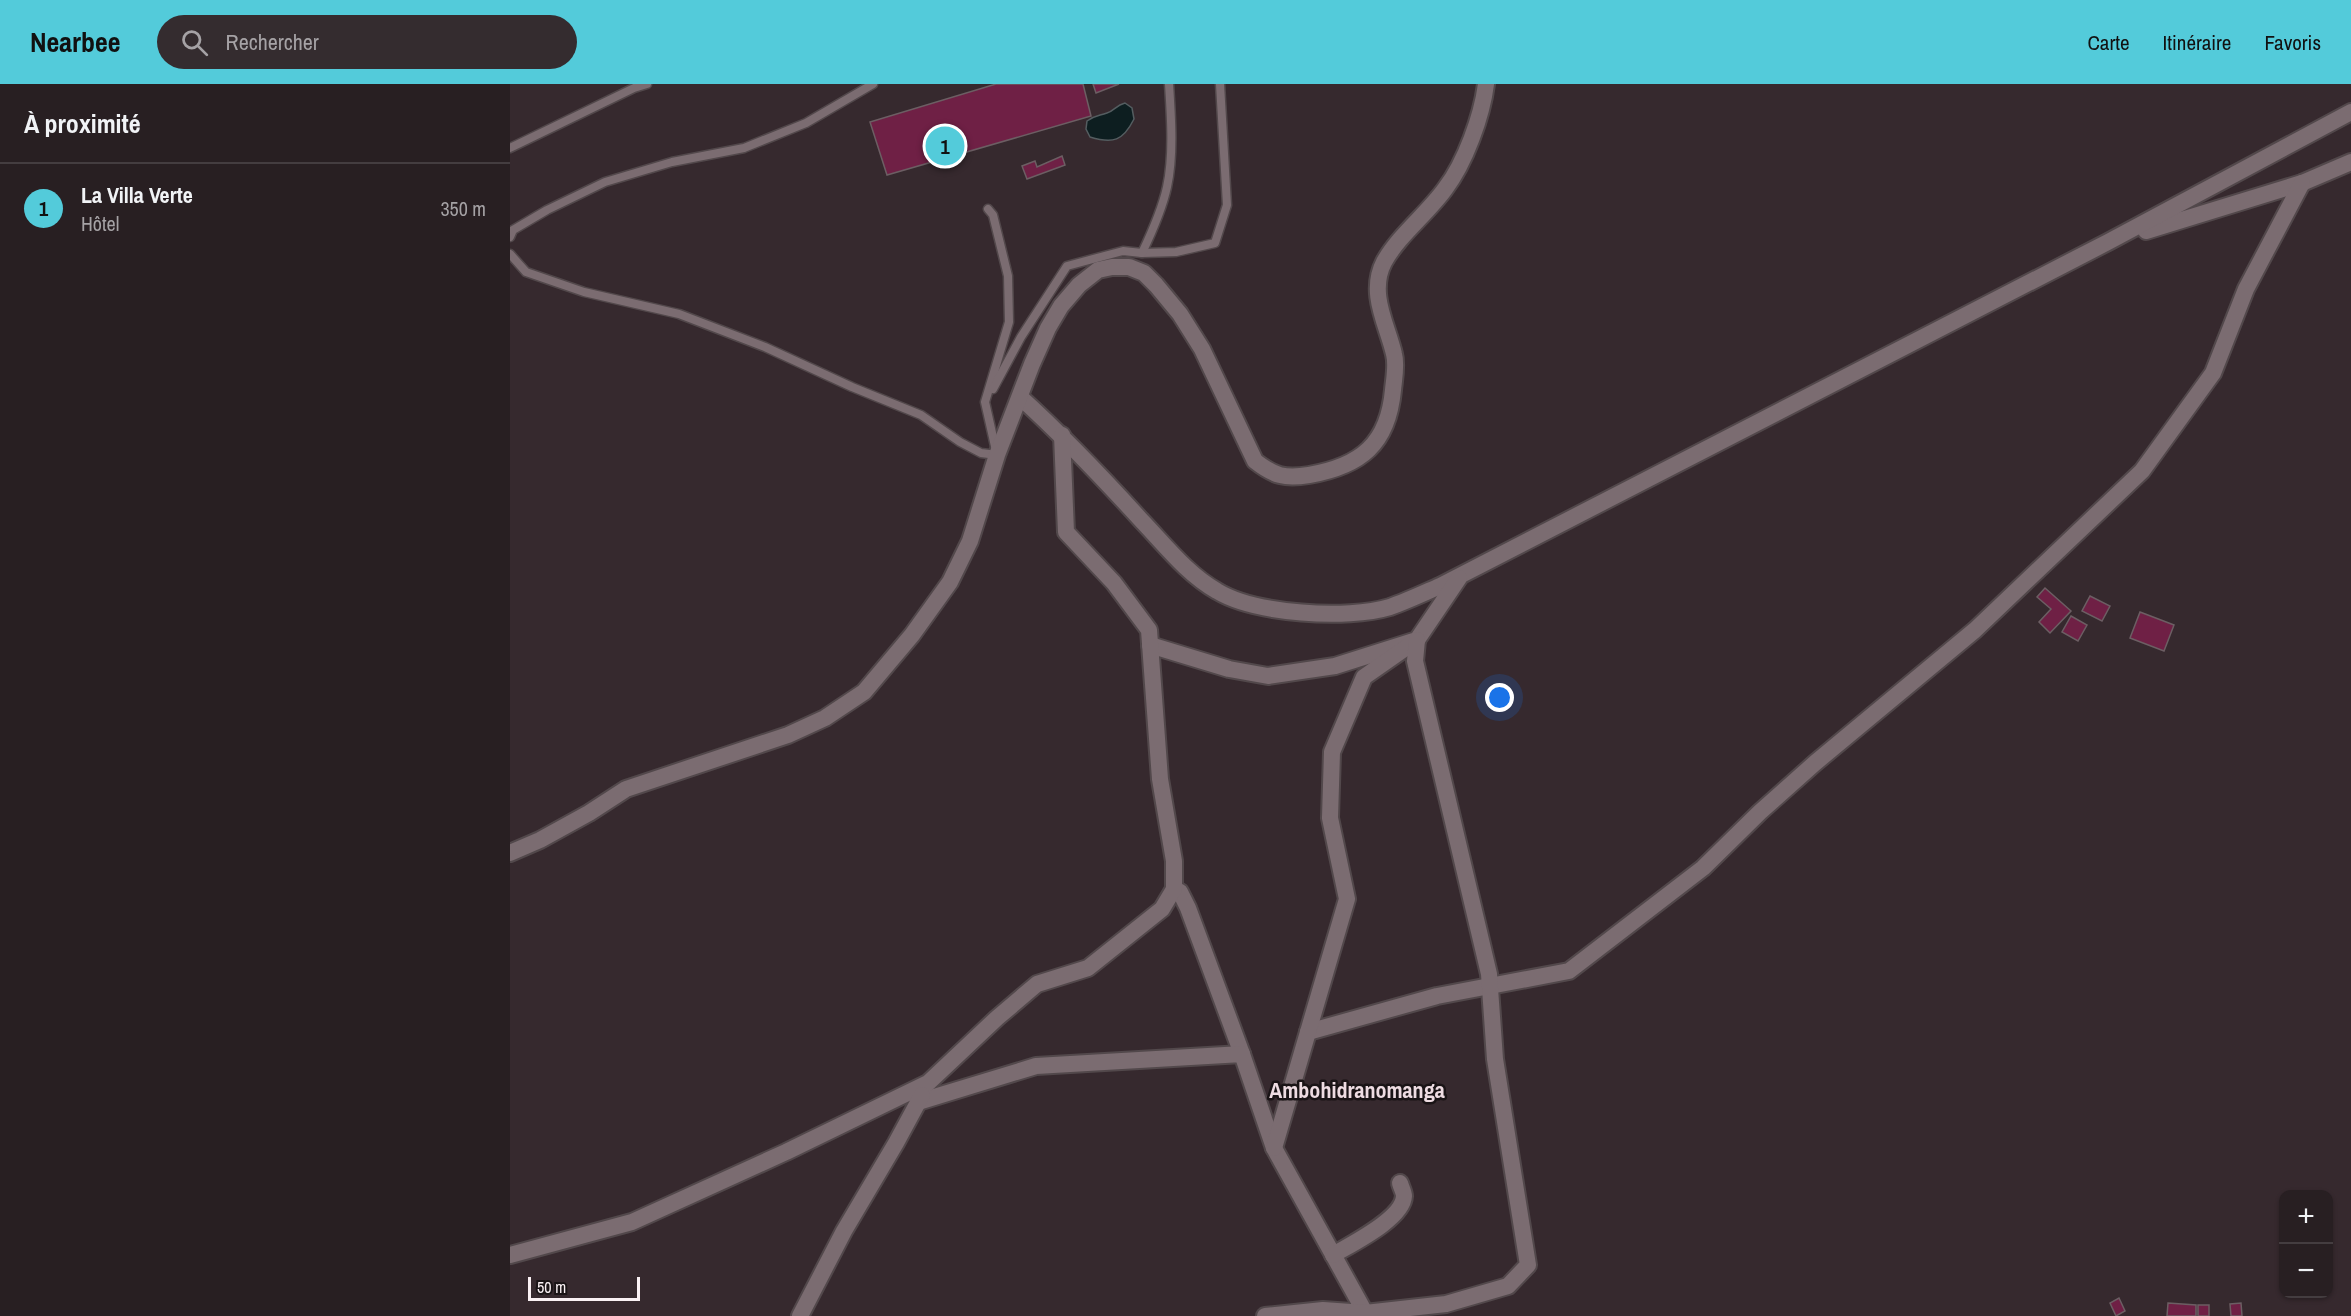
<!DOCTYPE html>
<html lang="fr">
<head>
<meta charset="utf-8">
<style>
  :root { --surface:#281f22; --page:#342c2f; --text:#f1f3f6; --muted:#a5a2a5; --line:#443d40; --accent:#53cbda }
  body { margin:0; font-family:"Archivo Narrow",sans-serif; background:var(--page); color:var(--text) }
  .controls { position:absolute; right:18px; bottom:18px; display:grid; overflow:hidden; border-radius:12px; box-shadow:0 2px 4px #0004 }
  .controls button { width:54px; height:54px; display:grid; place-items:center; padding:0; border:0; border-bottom:2px solid var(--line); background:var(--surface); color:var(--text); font:30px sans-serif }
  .scale { position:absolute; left:18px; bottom:15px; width:112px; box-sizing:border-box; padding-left:6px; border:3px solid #faf1f4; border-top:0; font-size:16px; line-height:21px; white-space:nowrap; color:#faf1f4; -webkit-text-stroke:4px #1a1416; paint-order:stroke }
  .you { position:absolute; left:990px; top:614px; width:21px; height:21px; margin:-15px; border:4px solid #fff; border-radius:50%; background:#1a73e8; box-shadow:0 0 0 9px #1a73e833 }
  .badge { display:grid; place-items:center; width:39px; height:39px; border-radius:50%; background:var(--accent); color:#111; font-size:20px; font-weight:700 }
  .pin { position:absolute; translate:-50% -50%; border:3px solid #fff; box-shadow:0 2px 6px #0006 }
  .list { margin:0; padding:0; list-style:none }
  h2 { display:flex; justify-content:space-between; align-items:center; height:78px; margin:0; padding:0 24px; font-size:26px }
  h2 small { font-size:20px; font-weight:400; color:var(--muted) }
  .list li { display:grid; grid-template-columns:39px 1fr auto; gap:18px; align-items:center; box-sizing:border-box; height:90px; padding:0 24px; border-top:2px solid var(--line) }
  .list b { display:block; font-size:22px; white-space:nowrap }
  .list p { margin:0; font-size:20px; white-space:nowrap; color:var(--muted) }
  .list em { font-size:20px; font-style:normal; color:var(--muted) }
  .icon { flex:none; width:33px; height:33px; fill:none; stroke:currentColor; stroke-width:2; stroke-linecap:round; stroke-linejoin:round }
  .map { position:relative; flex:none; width:1841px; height:1232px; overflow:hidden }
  header { display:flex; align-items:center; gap:36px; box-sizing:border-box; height:84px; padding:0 30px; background:var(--accent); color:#111 }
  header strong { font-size:28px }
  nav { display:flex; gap:33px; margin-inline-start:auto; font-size:21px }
  .search { width:420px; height:54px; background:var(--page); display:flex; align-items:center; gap:15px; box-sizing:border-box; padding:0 21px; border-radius:33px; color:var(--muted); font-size:22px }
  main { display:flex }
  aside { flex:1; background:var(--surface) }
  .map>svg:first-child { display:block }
</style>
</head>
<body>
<header>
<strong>Nearbee</strong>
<div class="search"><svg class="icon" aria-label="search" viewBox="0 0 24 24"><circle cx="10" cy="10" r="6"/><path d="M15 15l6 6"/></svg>Rechercher</div>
<nav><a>Carte</a><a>Itinéraire</a><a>Favoris</a></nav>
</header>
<main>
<aside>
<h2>À proximité<small></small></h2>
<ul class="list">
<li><span class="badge">1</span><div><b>La Villa Verte</b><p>Hôtel</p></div><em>350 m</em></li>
</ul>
</aside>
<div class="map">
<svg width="1841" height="1232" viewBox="0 0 1841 1232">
  <rect width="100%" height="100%" fill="#36292e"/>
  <path fill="#0d1e20" stroke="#545d60" stroke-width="1.5" d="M615,19L622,24L624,35C613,57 603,60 580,53L576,45L577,37C585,31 588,32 597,29C604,27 606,21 615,19Z"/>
  <g fill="#6f2045" stroke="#6c5e63" stroke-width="1.5">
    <path d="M486,0H573L581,32L377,91L360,38Z"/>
    <path d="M583,0H609L586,9Z"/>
    <path d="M552,72L555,81L517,95L512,82L525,77L527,83Z"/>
    <path d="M1535,504L1561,527L1540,549L1529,538L1541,525L1527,513Z"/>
    <path d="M1580,512L1600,522L1592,537L1572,527Z"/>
    <path d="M1630,528L1664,541L1654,567L1620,554Z"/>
    <path d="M1561,532L1577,541L1568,557L1552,548Z"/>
    <path d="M1609,1214L1615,1227L1606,1232L1600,1219Z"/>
    <path d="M1658,1219L1686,1221V1232H1657Z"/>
    <path d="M1731,1219L1732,1232H1721L1720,1220Z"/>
    <rect x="1688" y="1221" width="11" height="11"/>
  </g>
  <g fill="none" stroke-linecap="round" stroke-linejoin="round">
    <g stroke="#52484b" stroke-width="11">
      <g id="service">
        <path d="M0,64L124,4L137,0"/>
        <path d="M0,153L3,146L37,126L95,98L162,78L234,64L296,39L363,0"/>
        <path d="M632,169L666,168L705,159L717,121L710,0"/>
        <path d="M0,170L16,188L74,208L169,230L255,263L342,303L411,331L450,358L471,369L487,371L475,318L499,238L498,192L483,131L478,125"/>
        <path d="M483,305L511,253L557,182L613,167L632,169C642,148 652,126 657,103C664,71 661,32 659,0"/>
      </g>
    </g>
    <g stroke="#52484b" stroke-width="20">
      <g id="minor">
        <path d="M1636,147L1792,99L1841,78"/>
        <path d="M510,313C553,352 592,393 631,436C655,461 677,490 707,507C745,530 837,536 880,523C897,517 914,509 930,502L1598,158L1841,28"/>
        <path d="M640,561L719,585L758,592L825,582L907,556L949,494"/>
        <path d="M0,769L30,756L79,729L116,705L278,651L315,634L354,608L402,551L440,498L460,457L487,371L522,280L538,244L551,222L569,201L588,186L602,183H619L634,189L646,201L670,230L692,265L745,377C764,392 775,395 799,391C851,382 878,360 883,306C884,295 887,281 884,270C877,240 858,209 874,178C889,151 917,130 935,105C955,79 972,32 976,0"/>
        <path d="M664,805L670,808L678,824L732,970"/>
        <path d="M798,948L927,912L1059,887L1193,784L1250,728L1305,679L1465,546L1632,387L1703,289L1736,205L1792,99"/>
        <path d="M408,1018L526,982L732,970L764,1064L857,1232"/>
        <path d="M764,1064L837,815L820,734L822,668L854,593L907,556"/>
        <path d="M0,1171L122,1138L276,1068L418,999L487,934L527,900L578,884L652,825L664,805V777L650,695L639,546L604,499L556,448L552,351"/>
        <path d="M823,1171C841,1160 893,1135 894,1112C894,1108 891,1103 890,1099"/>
        <path d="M290,1232L334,1147L386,1059L412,1011"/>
        <path d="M755,1232L813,1226L855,1229L936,1220L998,1202L1018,1181L985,975L979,890L905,577L907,556"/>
      </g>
    </g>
    <use href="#service" stroke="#7b6c71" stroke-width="8"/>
    <use href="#minor" stroke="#7b6c71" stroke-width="16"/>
  </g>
  <g text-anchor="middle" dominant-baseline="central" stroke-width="5" stroke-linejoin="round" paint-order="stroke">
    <g font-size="22" font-weight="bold" fill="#eedce2" stroke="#1a1416">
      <text x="847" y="1006">Ambohidranomanga</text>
    </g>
  </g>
</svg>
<div class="controls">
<button>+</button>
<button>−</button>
</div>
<div class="scale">50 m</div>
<div class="you"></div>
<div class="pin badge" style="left:435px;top:62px">1</div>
</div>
</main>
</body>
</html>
